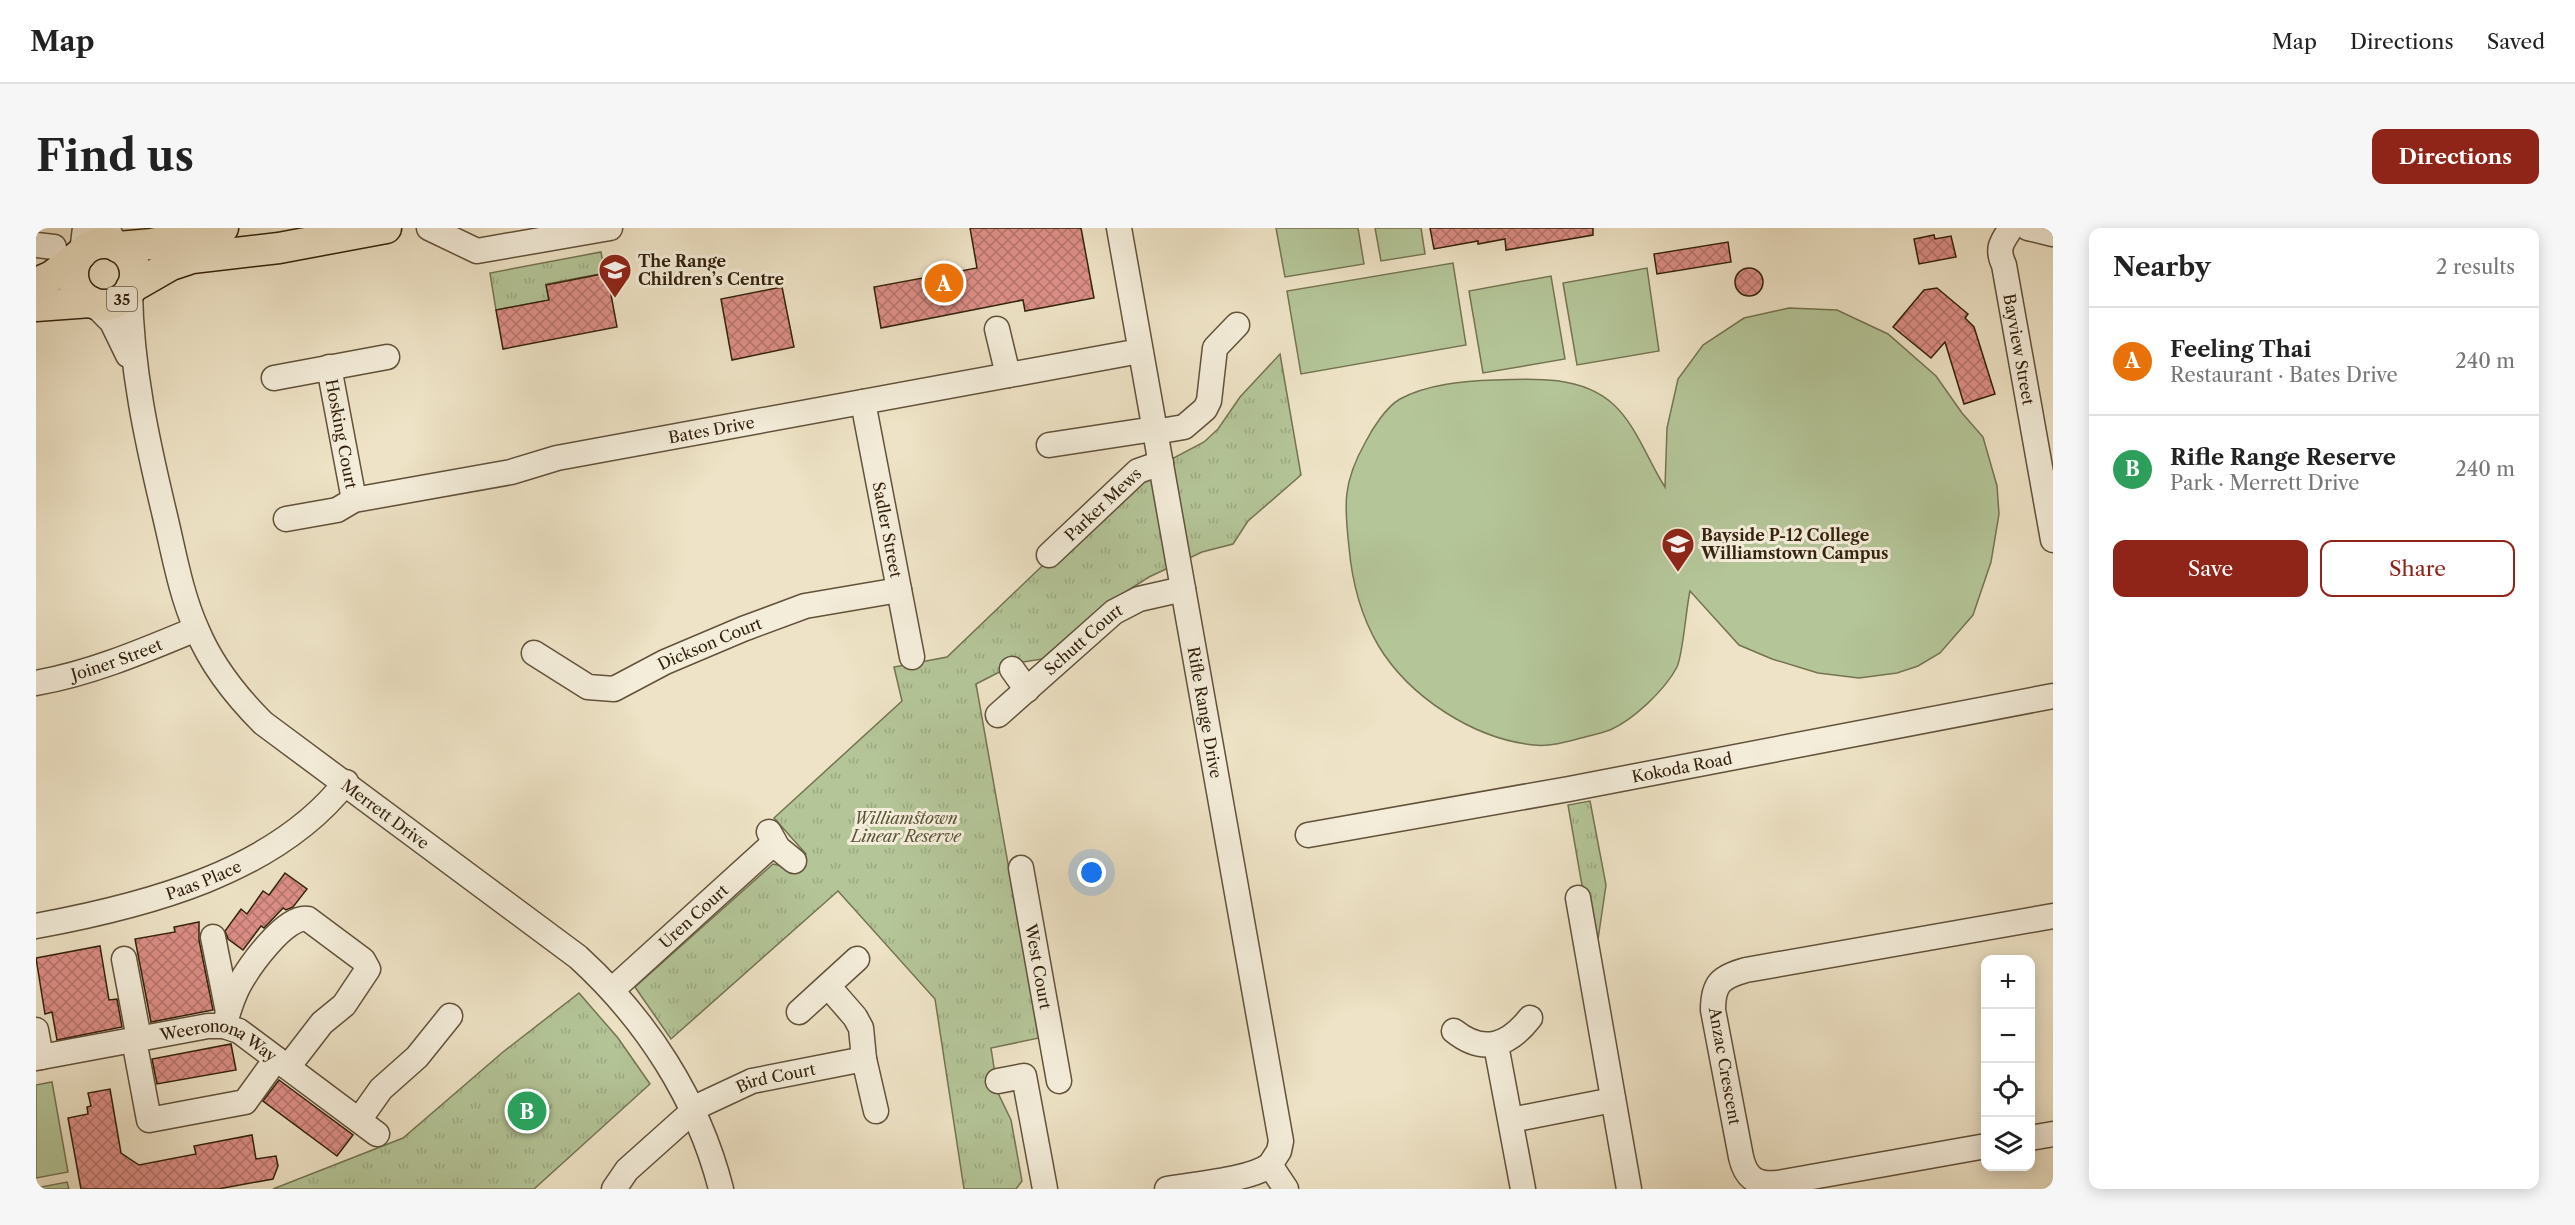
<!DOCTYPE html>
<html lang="en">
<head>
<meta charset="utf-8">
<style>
  :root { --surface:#fff; --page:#f6f6f6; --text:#222; --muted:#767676; --line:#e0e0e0; --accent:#8f2418 }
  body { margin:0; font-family:"Libre Caslon Text",serif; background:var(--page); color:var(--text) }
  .controls { position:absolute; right:18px; bottom:18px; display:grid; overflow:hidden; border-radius:12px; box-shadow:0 3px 15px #0003 }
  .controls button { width:54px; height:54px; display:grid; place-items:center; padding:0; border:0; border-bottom:2px solid var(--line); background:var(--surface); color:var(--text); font:30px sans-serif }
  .you { position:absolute; left:1056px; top:645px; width:21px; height:21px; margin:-15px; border:4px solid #fff; border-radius:50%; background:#1a73e8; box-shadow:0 0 0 9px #1a73e833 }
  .badge { display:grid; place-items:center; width:39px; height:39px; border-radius:50%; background:var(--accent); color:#fff; font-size:20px; font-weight:700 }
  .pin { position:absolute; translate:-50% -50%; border:3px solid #fff; box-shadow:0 2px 6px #0006 }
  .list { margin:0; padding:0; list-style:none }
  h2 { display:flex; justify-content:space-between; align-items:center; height:78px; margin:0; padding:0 24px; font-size:26px }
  h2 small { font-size:20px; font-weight:400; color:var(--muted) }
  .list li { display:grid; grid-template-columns:39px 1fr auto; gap:18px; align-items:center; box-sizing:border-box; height:108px; padding:0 24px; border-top:2px solid var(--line) }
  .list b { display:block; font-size:22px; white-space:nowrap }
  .list p { margin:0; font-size:20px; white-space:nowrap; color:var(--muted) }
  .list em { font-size:20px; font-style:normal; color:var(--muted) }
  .actions { display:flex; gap:12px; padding:18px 24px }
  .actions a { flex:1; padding:14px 0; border:2px solid var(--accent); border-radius:12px; text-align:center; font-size:21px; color:var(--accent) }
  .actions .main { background:var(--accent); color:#fff }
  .icon { flex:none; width:33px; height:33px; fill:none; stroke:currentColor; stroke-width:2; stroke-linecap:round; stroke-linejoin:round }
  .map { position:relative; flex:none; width:2017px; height:961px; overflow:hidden; border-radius:12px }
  header { display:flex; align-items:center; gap:36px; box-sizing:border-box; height:84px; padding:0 30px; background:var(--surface); border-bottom:2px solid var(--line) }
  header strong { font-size:28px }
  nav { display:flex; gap:33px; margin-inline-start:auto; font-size:21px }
  .intro { display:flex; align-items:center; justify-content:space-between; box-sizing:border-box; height:144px; padding:0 36px }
  h1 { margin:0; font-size:42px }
  .button { padding:15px 27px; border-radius:12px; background:var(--accent); color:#fff; font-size:21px; font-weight:700 }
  main { display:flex; gap:36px; padding:0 36px }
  aside { flex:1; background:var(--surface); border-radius:12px; box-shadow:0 3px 15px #0003 }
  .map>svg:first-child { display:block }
</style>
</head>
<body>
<header>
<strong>Map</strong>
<nav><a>Map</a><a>Directions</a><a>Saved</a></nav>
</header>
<div class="intro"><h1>Find us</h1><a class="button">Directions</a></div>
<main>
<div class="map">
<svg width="2017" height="961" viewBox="0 0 2017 961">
  <defs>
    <pattern id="grass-tufts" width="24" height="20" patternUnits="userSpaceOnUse" patternTransform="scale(1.5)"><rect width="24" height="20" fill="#b4c598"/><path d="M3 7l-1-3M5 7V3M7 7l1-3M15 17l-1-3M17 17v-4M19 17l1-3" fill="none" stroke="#9ba982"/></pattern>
    <pattern id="building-cross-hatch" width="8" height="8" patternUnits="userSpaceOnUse" patternTransform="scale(1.5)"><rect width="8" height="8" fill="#dd8f87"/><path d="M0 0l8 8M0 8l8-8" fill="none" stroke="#b4746d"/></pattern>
  </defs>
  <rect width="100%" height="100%" fill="#eee3c6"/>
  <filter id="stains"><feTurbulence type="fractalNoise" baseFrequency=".00333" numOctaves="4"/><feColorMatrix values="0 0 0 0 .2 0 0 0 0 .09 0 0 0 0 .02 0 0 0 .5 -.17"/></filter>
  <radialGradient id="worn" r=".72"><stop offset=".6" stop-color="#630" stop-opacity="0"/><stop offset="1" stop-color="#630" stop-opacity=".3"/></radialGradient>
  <g fill="url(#grass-tufts)" stroke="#747452" stroke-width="1.5">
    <path d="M565,24L569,45L510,56L513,72L460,82L454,45Z"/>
    <path d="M1244,126L1265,247L1212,293L1197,316L1166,324L1113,349L1067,378L1006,431L981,435L940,456L1003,810L955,820L962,865L975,892L986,953L980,961H928L899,771L802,663L635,811L599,759L737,636L754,640L770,626L738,590L866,473L858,439L911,429L1096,252L1168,214L1182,201L1204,169Z"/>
    <path d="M1554,573L1570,657L1559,732L1532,577Z"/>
    <path d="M543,765L582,810L614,856L498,961H237L367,910L467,824Z"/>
    <path d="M31,954L33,961H0V960Z"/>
  </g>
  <g fill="#b4c598" stroke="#747452" stroke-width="1.5">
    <path d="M1240,0H1322L1328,36L1249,49Z"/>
    <path d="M1339,0H1385L1389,26L1345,33Z"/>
    <path d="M1417,35L1430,117L1265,146L1251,63Z"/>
    <path d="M1611,40L1623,123L1541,137L1527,55Z"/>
    <path d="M1515,48L1529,131L1447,145L1433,63Z"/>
    <path d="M1753,80L1801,82L1852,106L1900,148L1926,185L1947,209L1961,258L1963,286L1955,334L1937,387L1904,425L1882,438L1861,445L1823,450L1782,445L1736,431L1703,417L1654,363C1650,381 1647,426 1641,439C1629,462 1597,492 1574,502C1566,505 1557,507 1549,509C1534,513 1514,519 1498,517C1438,511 1373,469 1342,417C1324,386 1316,354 1313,319C1308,276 1307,254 1329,215C1336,201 1350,179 1364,171C1392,156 1428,153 1459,152C1499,150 1546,148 1577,176C1601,198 1612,233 1629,259L1631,200L1642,151L1667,117L1708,90Z"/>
    <path d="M16,854L32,944L0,950V857Z"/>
  </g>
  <g fill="url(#building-cross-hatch)" stroke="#33220d" stroke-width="1.5">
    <path d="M934,0H1045L1058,70L989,83L987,72L845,100L838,59L941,40Z"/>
    <path d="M1394,0H1557V7L1470,22L1469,11L1442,16V13L1398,21Z"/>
    <path d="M1898,7L1899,11L1915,8L1920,29L1883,36L1878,11Z"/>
    <path d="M1692,14L1695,34L1621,46L1618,26Z"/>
    <circle cx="1713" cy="54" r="14"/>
    <path d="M571,45L581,99L467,121L460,82L513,72L510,57Z"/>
    <path d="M746,59L758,119L696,132L685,71Z"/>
    <path d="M1901,60L1932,86L1929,90L1938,99L1959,166L1928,176L1909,114L1895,130L1857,99L1888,62Z"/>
    <path d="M249,645L271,661L257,679L250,682L247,680L228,700L225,698L207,722L192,711L189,703L205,681L211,686L227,663L233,667Z"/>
    <path d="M163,694V712L177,782L115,794L99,711L139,704L138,699Z"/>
    <path d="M64,718L73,772L81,771L86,799L21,812L16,784L9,786L0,730Z"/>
    <path d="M195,816L200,842L121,856L116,831Z"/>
    <path d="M243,852L317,907L301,928L227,873Z"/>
    <path d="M74,861L85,925L103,937L160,926L158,918L216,907L220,931L240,928L242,938L237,951L182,961H45L32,890L52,886L51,879L55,878L52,865Z"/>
  </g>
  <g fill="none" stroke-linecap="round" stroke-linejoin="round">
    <g stroke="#62523b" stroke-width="27">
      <g id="minor">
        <path d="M71,0L80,18"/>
        <path d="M393,0L441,23L574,0"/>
        <path id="s1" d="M1083,0L1245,913L1243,923L1234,937L1250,961"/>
        <path id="s2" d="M1975,0C1966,14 1960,20 1968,37L2017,312"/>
        <path d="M1992,0L2017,6"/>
        <path d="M0,17L18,19"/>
        <path d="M46,24L49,0"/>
        <path id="s3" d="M94,63C95,140 111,213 129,288C138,326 145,367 161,402C176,438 200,468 227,495L542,729C610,791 662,871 685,961"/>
        <path d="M57,75L76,94L92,127"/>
        <path d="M961,101L972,147"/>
        <path id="s4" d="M293,139L318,272"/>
        <path d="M238,150L351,129"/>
        <path id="s5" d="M827,174L876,429"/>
        <path d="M1119,204L1148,199L1169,181L1173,173L1179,120L1201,97"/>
        <path d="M1013,217L1118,201"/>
        <path id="s6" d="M250,291L301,282L318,272L475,244L521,230L1104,123"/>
        <path id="s7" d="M1013,327L1102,243L1125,235"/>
        <path id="s8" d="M498,425L552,459L578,461L629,434L707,401L769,378L863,362"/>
        <path d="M976,441L991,462"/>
        <path id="s9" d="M0,455C56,445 107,423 160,401"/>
        <path id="s10" d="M962,487L1078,384L1103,371L1147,361"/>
        <path d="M733,604L742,620L758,633"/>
        <path id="s11" d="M1272,607L1533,561L2017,468"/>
        <path id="s12" d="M985,640L1023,853"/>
        <path d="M1542,670L1593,961"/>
        <path id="s13" d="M0,698C108,678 239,645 310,554"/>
        <path d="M177,709L192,784"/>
        <path d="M88,731L103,811"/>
        <path d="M792,758L819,789L825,800L828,831L840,883"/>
        <path id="s14" d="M576,762L738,615"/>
        <path d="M763,784L821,731"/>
        <path d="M188,798C192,784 196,770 203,757C213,739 250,686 272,691L327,732L332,741L308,777L286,795L252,839"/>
        <path d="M0,802L5,829"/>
        <path d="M1418,803C1448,827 1473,817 1494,790"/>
        <path d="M98,812L113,892L209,874L240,831"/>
        <path d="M1460,817L1487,961"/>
        <path id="s15" d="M0,830L172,798H188L203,803L341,906"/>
        <path d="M962,853L988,848L1009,961"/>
        <path id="s16" d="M656,881L716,853L828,831"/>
        <path d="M323,892L345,861L381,829L414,788"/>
        <path d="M1475,892L1577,872"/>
        <path d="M1994,910L2017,906"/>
        <path d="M1950,918L1742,955C1721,957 1710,951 1705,929L1677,782C1677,755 1685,749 1710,742L2017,688"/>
        <path d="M578,961L591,942L657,883"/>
        <path d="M1131,961C1157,956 1214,952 1234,937"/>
      </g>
    </g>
    <g stroke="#33220d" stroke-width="33">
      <g id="major">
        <circle cx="68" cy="46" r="31"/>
        <path d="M82,19L116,16L187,0"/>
        <path d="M0,55L16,48L45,26"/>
        <path d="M95,60L135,37L156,30L243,20L350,0"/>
        <path d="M0,78L55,74"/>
      </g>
    </g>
    <use href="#minor" stroke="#f4edda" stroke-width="24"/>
    <use href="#major" stroke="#eee3c6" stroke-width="30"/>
  </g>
  <defs>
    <g id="school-pin" transform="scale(1.725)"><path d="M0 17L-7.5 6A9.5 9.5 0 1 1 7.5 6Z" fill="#8f2418" stroke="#f4edda"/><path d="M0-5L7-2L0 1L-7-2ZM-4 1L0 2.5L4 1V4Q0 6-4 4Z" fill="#fff"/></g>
  </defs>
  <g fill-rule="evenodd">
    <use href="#school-pin" x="579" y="42"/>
    <use href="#school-pin" x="1642" y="316"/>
  </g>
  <g text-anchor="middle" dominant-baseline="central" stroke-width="6" stroke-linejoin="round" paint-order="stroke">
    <rect fill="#f4edda" stroke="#6d5f4a" stroke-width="1.5" x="71" y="59" width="30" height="24" rx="4.5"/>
    <g font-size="15" font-weight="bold" fill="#33220d">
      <text x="86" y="71">35</text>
    </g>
    <g font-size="16" font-weight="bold" fill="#33220d" stroke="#f4edda" text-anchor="start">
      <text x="602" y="33">The Range<tspan x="602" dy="18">Children’s Centre</tspan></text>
      <text x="1665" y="307">Bayside P-12 College<tspan x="1665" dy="18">Williamstown Campus</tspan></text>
    </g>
    <g font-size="16" fill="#33220d" stroke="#f4edda">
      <text stroke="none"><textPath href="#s2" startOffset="126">Bayview Street</textPath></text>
      <text stroke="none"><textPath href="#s6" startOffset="436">Bates Drive</textPath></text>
      <text stroke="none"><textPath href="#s4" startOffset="68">Hosking Court</textPath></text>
      <text stroke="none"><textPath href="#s7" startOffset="74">Parker Mews</textPath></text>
      <text stroke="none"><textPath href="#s5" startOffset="130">Sadler Street</textPath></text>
      <text stroke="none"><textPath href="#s10" startOffset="114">Schutt Court</textPath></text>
      <text stroke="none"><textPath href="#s8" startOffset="196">Dickson Court</textPath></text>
      <text stroke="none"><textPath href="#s9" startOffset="84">Joiner Street</textPath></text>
      <text stroke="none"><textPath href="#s1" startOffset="492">Rifle Range Drive</textPath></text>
      <text stroke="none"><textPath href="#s11" startOffset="380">Kokoda Road</textPath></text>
      <text stroke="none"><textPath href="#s3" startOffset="614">Merrett Drive</textPath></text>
      <text stroke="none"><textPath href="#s13" startOffset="174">Paas Place</textPath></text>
      <text stroke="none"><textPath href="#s14" startOffset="110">Uren Court</textPath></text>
      <text stroke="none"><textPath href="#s12" startOffset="100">West Court</textPath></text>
      <text stroke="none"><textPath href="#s15" startOffset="189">Weeronona Way</textPath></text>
      <text transform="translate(1689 838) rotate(80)">Anzac Crescent</text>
      <text stroke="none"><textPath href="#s16" startOffset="90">Bird Court</textPath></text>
    </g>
    <g font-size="16" font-style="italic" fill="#5a5337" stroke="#f4edda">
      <text x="870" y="590">Williamstown<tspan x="870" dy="18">Linear Reserve</tspan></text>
    </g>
  </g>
  <rect width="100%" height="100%" filter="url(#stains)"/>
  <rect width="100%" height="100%" fill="url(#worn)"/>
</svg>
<div class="controls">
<button>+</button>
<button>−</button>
<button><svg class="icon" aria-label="locate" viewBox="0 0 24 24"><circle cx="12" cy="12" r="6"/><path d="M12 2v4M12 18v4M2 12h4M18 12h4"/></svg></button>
<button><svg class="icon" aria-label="layers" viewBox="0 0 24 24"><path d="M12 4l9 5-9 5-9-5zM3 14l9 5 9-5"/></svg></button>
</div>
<div class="you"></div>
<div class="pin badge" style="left:908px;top:55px;background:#e8710a">A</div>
<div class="pin badge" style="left:491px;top:883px;background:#2e9e5b">B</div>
</div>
<aside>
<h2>Nearby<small>2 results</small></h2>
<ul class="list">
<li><span class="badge" style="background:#e8710a">A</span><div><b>Feeling Thai</b><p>Restaurant · Bates Drive</p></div><em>240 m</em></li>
<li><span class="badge" style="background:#2e9e5b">B</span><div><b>Rifle Range Reserve</b><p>Park · Merrett Drive</p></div><em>240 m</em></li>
</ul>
<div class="actions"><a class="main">Save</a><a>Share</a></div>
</aside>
</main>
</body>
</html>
